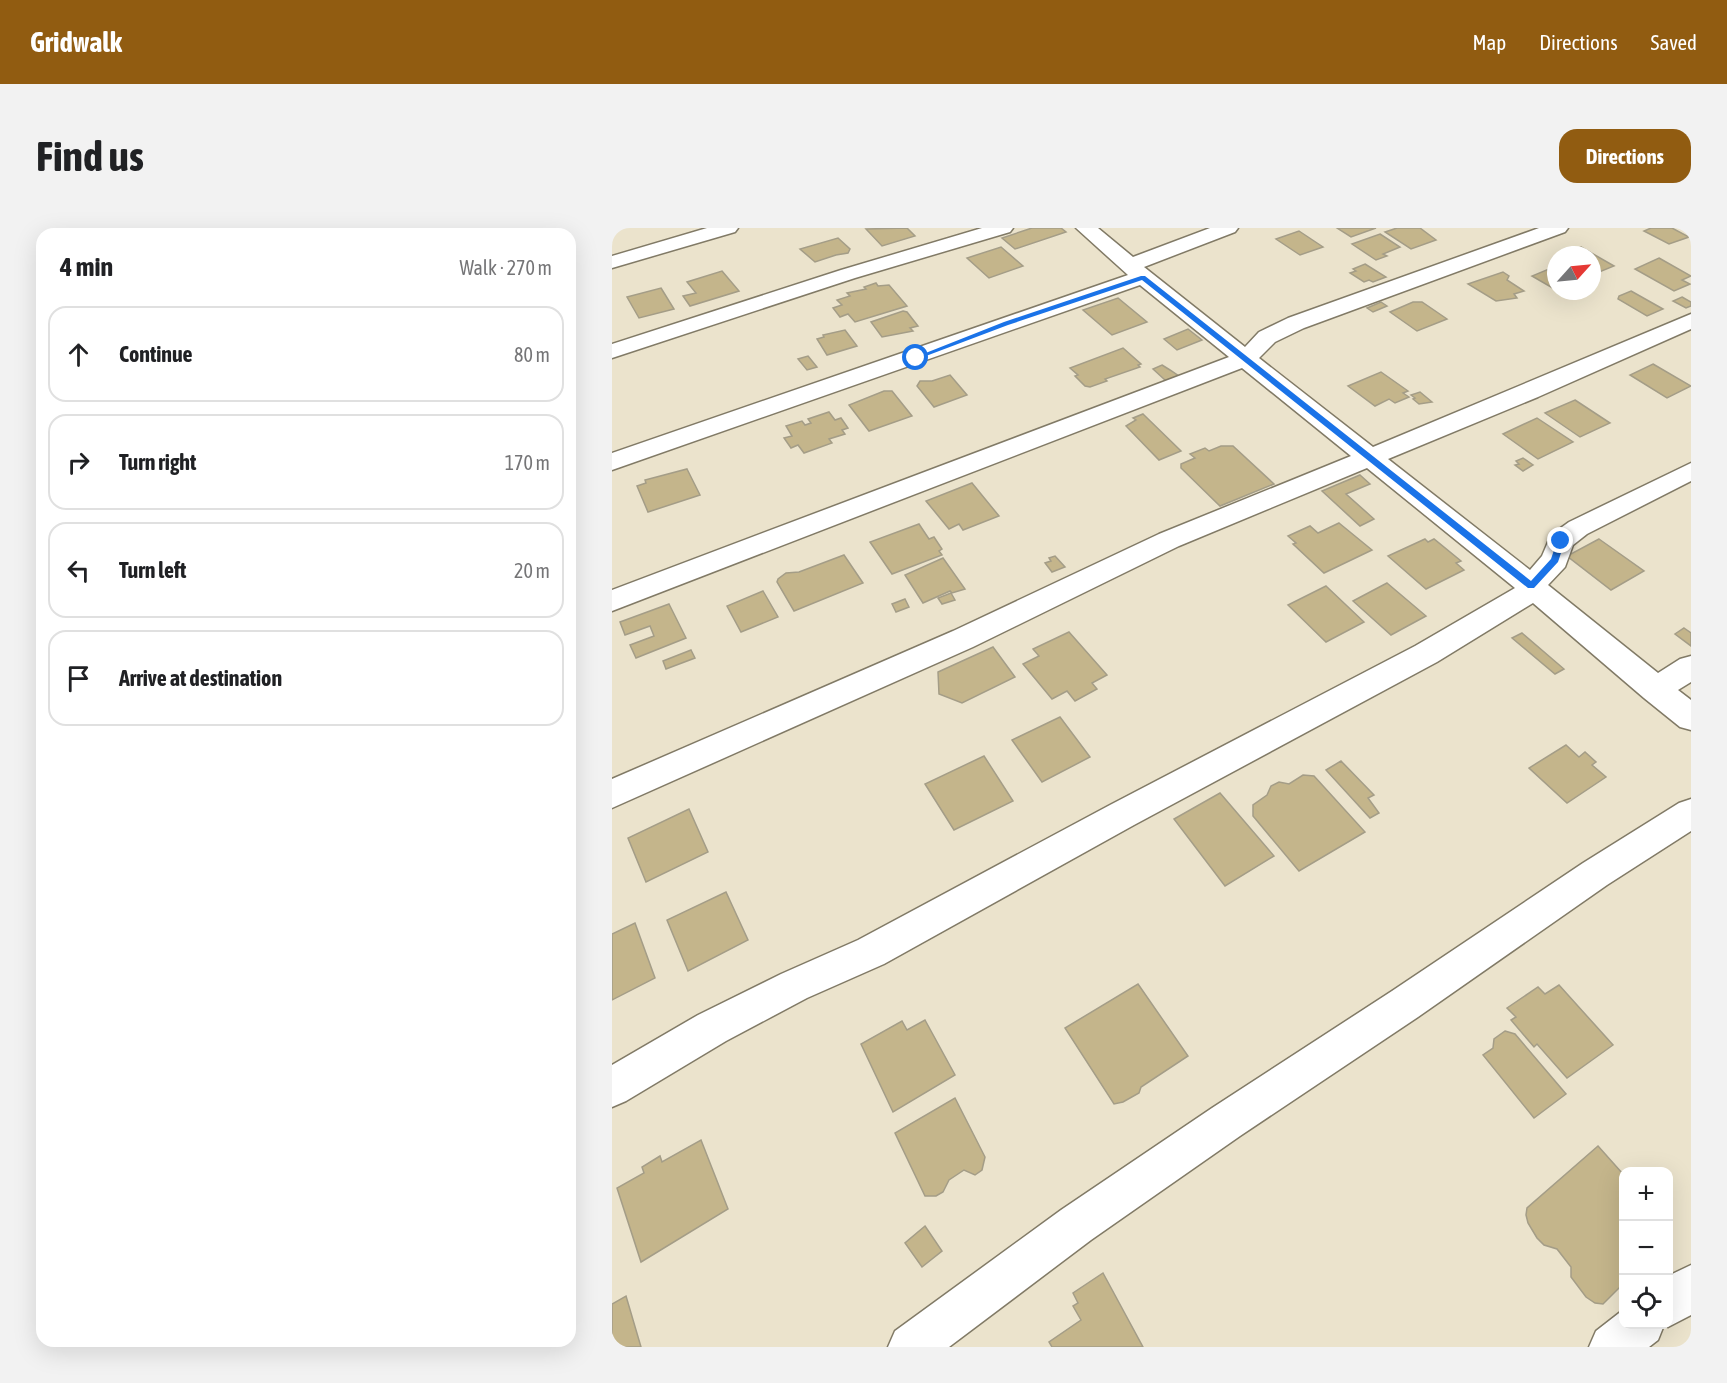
<!DOCTYPE html>
<html lang="en">
<head>
<meta charset="utf-8">
<style>
  :root { --surface:#fff; --page:#f2f2f2; --text:#202124; --muted:#757577; --line:#e0e0e0; --accent:#915c11 }
  body { margin:0; font-family:"Asap Condensed",sans-serif; background:var(--page); color:var(--text) }
  .controls { position:absolute; right:18px; bottom:18px; display:grid; overflow:hidden; border-radius:12px; box-shadow:0 6px 24px #0002 }
  .controls button { width:54px; height:54px; display:grid; place-items:center; padding:0; border:0; border-bottom:2px solid var(--line); background:var(--surface); color:var(--text); font:30px sans-serif }
  .compass { position:absolute; left:935px; top:18px; width:54px; height:54px; border-radius:50%; background:var(--surface); box-shadow:0 6px 24px #0002; rotate:63deg }
  .stop { position:absolute; width:18px; height:18px; margin:-14px; border:4px solid #1a73e8; border-radius:50%; background:#fff }
  .stop.end { background:#1a73e8; border-color:#fff; box-shadow:0 2px 6px #0008 }
  .list { margin:0; padding:0; list-style:none }
  h2 { display:flex; justify-content:space-between; align-items:center; height:78px; margin:0; padding:0 24px; font-size:26px }
  h2 small { font-size:20px; font-weight:400; color:var(--muted) }
  .list li { display:grid; grid-template-columns:39px 1fr auto; gap:18px; align-items:center; box-sizing:border-box; height:96px; margin:0 12px 12px; padding:0 12px; border:2px solid var(--line); border-radius:18px }
  .list b { display:block; font-size:22px; white-space:nowrap }
  .list em { font-size:20px; font-style:normal; color:var(--muted) }
  .icon { flex:none; width:33px; height:33px; fill:none; stroke:currentColor; stroke-width:2; stroke-linecap:round; stroke-linejoin:round }
  .map { position:relative; flex:none; width:1079px; height:1119px; overflow:hidden; border-radius:18px }
  header { display:flex; align-items:center; gap:36px; box-sizing:border-box; height:84px; padding:0 30px; background:var(--accent); color:#fff }
  header strong { font-size:28px }
  nav { display:flex; gap:33px; margin-inline-start:auto; font-size:21px }
  .intro { display:flex; align-items:center; justify-content:space-between; box-sizing:border-box; height:144px; padding:0 36px }
  h1 { margin:0; font-size:42px }
  .button { padding:15px 27px; border-radius:18px; background:var(--accent); color:#fff; font-size:21px; font-weight:700 }
  main { display:flex; gap:36px; padding:0 36px }
  aside { flex:1; background:var(--surface); border-radius:18px; box-shadow:0 6px 24px #0002 }
  .map>svg:first-child { display:block }
</style>
</head>
<body>
<header>
<strong>Gridwalk</strong>
<nav><a>Map</a><a>Directions</a><a>Saved</a></nav>
</header>
<div class="intro"><h1>Find us</h1><a class="button">Directions</a></div>
<main>
<aside>
<h2>4 min<small>Walk · 270 m</small></h2>
<ul class="list">
<li><svg class="icon" aria-label="ahead" viewBox="0 0 24 24"><path d="M12 20V5M6 11l6-6 6 6"/></svg><div><b>Continue</b></div><em>80 m</em></li>
<li><svg class="icon" aria-label="right" viewBox="0 0 24 24"><path d="M7 20v-9h11M14 6l5 5-5 5"/></svg><div><b>Turn right</b></div><em>170 m</em></li>
<li><svg class="icon" aria-label="left" viewBox="0 0 24 24"><path d="M17 20v-9H6M10 6l-5 5 5 5"/></svg><div><b>Turn left</b></div><em>20 m</em></li>
<li><svg class="icon" aria-label="arrive" viewBox="0 0 24 24"><path d="M6 21V4h12l-3 4 3 4H6"/></svg><div><b>Arrive at destination</b></div></li>
</ul>
</aside>
<div class="map">
<svg width="1079" height="1119" viewBox="0 0 1079 1119">
  <rect width="100%" height="100%" fill="#ebe3cc"/>
  <g fill="#c4b58b" stroke="#a49d87" stroke-width="1.5">
    <path d="M295,0L303,8L270,18L254,1Z"/>
    <path d="M420,0H449L454,4L403,21L390,10Z"/>
    <path d="M725,0H764L739,9Z"/>
    <path d="M785,0H808L824,12L799,21L773,4Z"/>
    <path d="M1039,0H1060L1077,9L1057,16L1032,3Z"/>
    <path d="M687,3L711,19L688,27L664,11Z"/>
    <path d="M768,6L788,19L771,26L775,28L764,32L740,16Z"/>
    <path d="M226,10L238,21L236,25L224,27L203,34L188,21Z"/>
    <path d="M389,19L411,38L377,50L355,30Z"/>
    <path d="M969,19L1002,38L980,47V27H949Z"/>
    <path d="M1047,30L1079,48L1070,52L1078,56L1062,63L1023,41Z"/>
    <path d="M753,36L774,49L761,54L757,52L752,54L738,45L744,43L741,41Z"/>
    <path d="M944,38V62L920,48Z"/>
    <path d="M110,43L127,63L78,78L71,68L84,65L75,54Z"/>
    <path d="M891,44L897,48L895,52L912,63L902,66L905,70L884,73L856,56Z"/>
    <path d="M264,55L266,58L277,57L295,78L243,94L236,86L228,89L221,80L230,77L225,72L238,68L235,65L254,61L252,59Z"/>
    <path d="M49,60L62,81L27,90L15,69Z"/>
    <path d="M1019,63L1051,81L1035,88L1006,71L1007,68Z"/>
    <path d="M1070,69L1079,74V78L1074,80L1061,73Z"/>
    <path d="M506,70L535,94L500,107L471,82Z"/>
    <path d="M769,74L775,78L761,84L755,80Z"/>
    <path d="M801,74H810L835,91L805,103L778,84Z"/>
    <path d="M291,83L295,84L306,98L298,100L301,103L270,109L259,94Z"/>
    <path d="M576,101L590,112L565,122L552,111Z"/>
    <path d="M233,102L245,118L215,127L205,111L212,109L211,107Z"/>
    <path d="M511,120L529,136L526,137L528,139L493,151L495,153L478,159L473,158L463,148L466,147L458,140Z"/>
    <path d="M196,128L205,139L195,142L186,131Z"/>
    <path d="M1041,136L1079,158L1055,170L1018,147Z"/>
    <path d="M550,137L558,142L567,148L554,153L541,141Z"/>
    <path d="M769,144L796,163L791,165L797,169L783,175L777,171L763,178L736,158Z"/>
    <path d="M338,147L355,167L322,179L305,158L308,153H320Z"/>
    <path d="M272,163H280L300,188L257,203L237,177Z"/>
    <path d="M808,164L820,174L807,176L801,171L803,170L799,167Z"/>
    <path d="M963,172L998,195L968,209L933,185Z"/>
    <path d="M217,184L223,192L229,190L236,200L230,202L233,206L217,211L220,215L192,225L186,217L179,220L172,210L180,208L174,198L190,193L193,197L199,195L196,191Z"/>
    <path d="M531,186L569,223L547,232L514,198L524,192L521,190Z"/>
    <path d="M925,190L961,214L926,231L891,206Z"/>
    <path d="M609,218H621L662,256L608,278L569,240V236L583,230L578,226L593,220L597,223Z"/>
    <path d="M911,230L921,237L911,243L903,237L907,236L904,233Z"/>
    <path d="M75,241L88,267L36,284L25,258L34,255L33,252Z"/>
    <path d="M748,247L758,256L734,266L762,291L748,298L710,263Z"/>
    <path d="M360,255L387,288L351,302L347,296L337,301L314,273Z"/>
    <path d="M727,295L760,322L712,345L681,316L684,315L676,308L698,298L706,305Z"/>
    <path d="M307,296L317,311L322,309L330,321L327,323L330,327L280,346L258,314Z"/>
    <path d="M813,311L816,314L822,311L849,333L844,335L852,342L814,361L776,328Z"/>
    <path d="M987,311L1032,343L999,362L955,328Z"/>
    <path d="M232,327L251,355L182,383L165,354L166,351L174,345L187,344Z"/>
    <path d="M443,328L453,339L440,344L433,335L439,333L437,330Z"/>
    <path d="M331,330L353,361L340,365L338,363L311,375L293,347Z"/>
    <path d="M775,355L814,388L779,407L741,373Z"/>
    <path d="M714,358L752,394L714,414L676,377Z"/>
    <path d="M151,363L166,389L129,404L115,378Z"/>
    <path d="M339,365L343,372L330,376L326,370Z"/>
    <path d="M293,371L297,379L284,384L280,376Z"/>
    <path d="M57,376L74,410L24,430L18,417L42,408L38,398L13,407L8,394Z"/>
    <path d="M1072,400L1079,405V418L1063,406Z"/>
    <path d="M457,404L495,447L480,455L485,461L463,473L455,463L440,471L411,436L427,428L421,421Z"/>
    <path d="M910,405L952,441L943,446L900,410Z"/>
    <path d="M381,419L403,449L350,475L327,466L326,444Z"/>
    <path d="M79,422L83,430L54,441L51,433Z"/>
    <path d="M448,489L478,529L430,554L400,512Z"/>
    <path d="M954,517L967,529L973,524L984,534L980,537L994,549L955,575L917,540Z"/>
    <path d="M372,528L401,573L342,602L313,556Z"/>
    <path d="M729,533L762,567L756,570L767,585L758,590L714,542Z"/>
    <path d="M691,547L702,548L753,604L687,643L641,588V577L655,567L659,558L667,554L677,556Z"/>
    <path d="M608,565L662,628L613,658L562,591Z"/>
    <path d="M77,581L96,624L34,654L16,610Z"/>
    <path d="M114,664L136,712L76,743L55,692Z"/>
    <path d="M23,695L43,750L0,772V706Z"/>
    <path d="M526,756L576,828L529,859L527,865L511,874L502,876L453,800Z"/>
    <path d="M947,757L1001,817L955,850L925,816L922,819L899,792L904,789L895,780L926,759L933,766Z"/>
    <path d="M313,792L343,847L281,884L249,816L290,793L295,802Z"/>
    <path d="M893,803L903,806L954,866L922,890L871,827L881,820L882,811Z"/>
    <path d="M343,870L373,929L370,942L363,947L352,942L337,952L331,964L324,968H313L283,905Z"/>
    <path d="M89,912L116,981L29,1034L5,960L32,945L30,939L48,928L50,934Z"/>
    <path d="M986,918L1011,946V1056L991,1076L983,1075L974,1069L959,1049V1039L945,1021L932,1017L925,1010L916,995L914,987L915,980Z"/>
    <path d="M313,998L330,1023L310,1039L293,1015Z"/>
    <path d="M491,1045L531,1119H440L437,1114L469,1092L461,1078L466,1075L461,1065Z"/>
    <path d="M14,1068L29,1119H0V1076Z"/>
  </g>
  <g fill="none" stroke-linecap="round" stroke-linejoin="round">
    <g stroke="#817a66" stroke-width="3">
      <g id="minor">
        <path d="M95,0H126L123,4L0,40V28Z"/>
        <path d="M370,0H401L398,4L243,50L0,130V116L229,42Z"/>
        <path d="M464,0H486L521,29L598,0H626L623,4L532,39L633,119L647,104L676,90L927,0H956L953,4L692,100L663,114L647,130L761,219L1079,86V101L926,169L776,231L918,342L930,328L939,307L957,294L1079,235V253L975,306L961,317L953,339L936,357L1046,445L1068,431L1079,428V454L1066,462L1079,472V502L1068,499L1032,470L921,375L825,434L522,597L272,736L195,770L114,813L14,873L0,879V837L86,787L169,746L246,712L498,577L803,418L903,360L755,240L567,318L361,419L0,580V551L341,403L547,306L739,228L630,140L0,383V362L617,129L528,57L0,242V225L516,47Z"/>
        <path d="M1079,571V603L995,657L806,789L628,908L479,1012L337,1119H276L283,1103L449,982L600,880L780,763L971,635L1067,575Z"/>
        <path d="M1079,1037V1087L1056,1099L1052,1097L1046,1112L1037,1119H977L984,1103L1011,1082V1096H1056V1048Z"/>
      </g>
    </g>
    <use href="#minor" fill="#fff" fill-rule="evenodd"/>
  </g>
  <path fill="#1a73e8" d="M529,48H533L919,353L939,331L945,313L949,311L953,313L946,334L922,360H916L530,52L396,97L306,131L301,130L392,94Z"/>
</svg>
<div class="controls">
<button>+</button>
<button>−</button>
<button><svg class="icon" aria-label="locate" viewBox="0 0 24 24"><circle cx="12" cy="12" r="6"/><path d="M12 2v4M12 18v4M2 12h4M18 12h4"/></svg></button>
</div>
<svg class="compass" viewBox="-18 -18 36 36"><path d="M0-13l5 13h-10z" fill="#e53935"/><path d="M0 13l5-13h-10z" fill="#757577"/></svg>
<div class="stop" style="left:304px;top:130px"></div>
<div class="stop end" style="left:949px;top:313px"></div>
</div>
</main>
</body>
</html>
